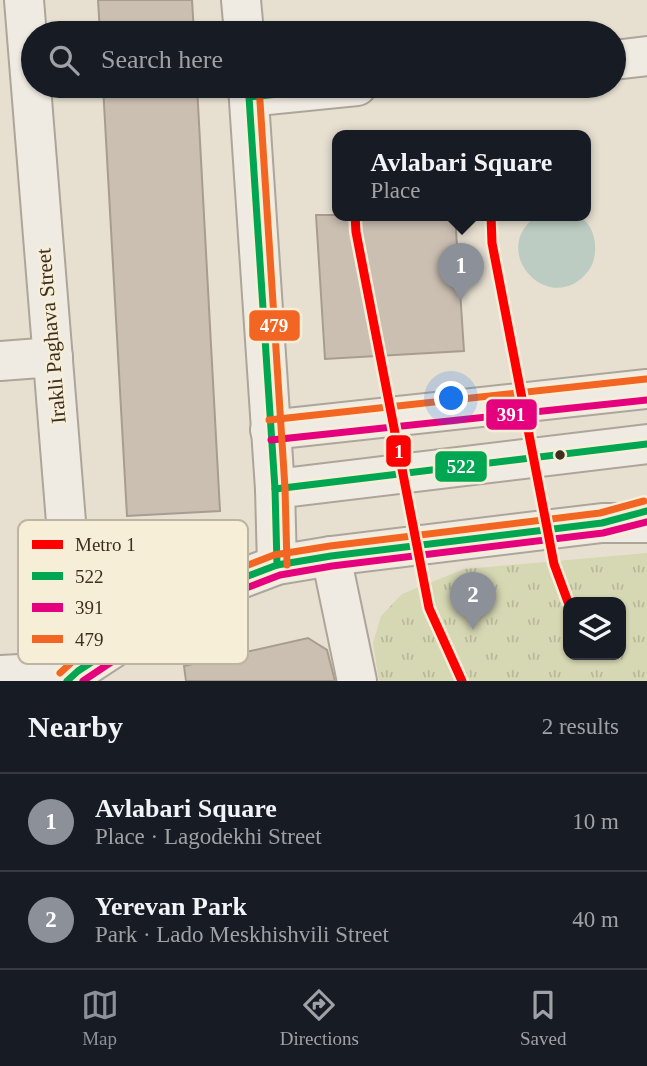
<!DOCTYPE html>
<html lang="en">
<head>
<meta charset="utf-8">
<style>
  :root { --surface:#171b24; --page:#242831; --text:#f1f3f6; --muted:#9ea1a6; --line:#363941; --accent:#8c9099 }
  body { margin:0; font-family:Georgia,serif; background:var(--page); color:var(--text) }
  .controls { position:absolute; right:21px; bottom:21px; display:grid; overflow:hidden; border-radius:14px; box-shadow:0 2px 5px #0004 }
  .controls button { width:63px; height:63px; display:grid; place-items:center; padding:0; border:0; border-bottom:2px solid var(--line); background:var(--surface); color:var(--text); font:35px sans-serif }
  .you { position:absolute; left:452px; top:399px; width:24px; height:24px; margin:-18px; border:5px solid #fff; border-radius:50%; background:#1a73e8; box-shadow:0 0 0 10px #1a73e833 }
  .badge { display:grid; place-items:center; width:46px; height:46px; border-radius:50%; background:var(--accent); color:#fff; font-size:23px; font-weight:700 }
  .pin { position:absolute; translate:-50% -58px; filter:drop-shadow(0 2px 4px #0008) }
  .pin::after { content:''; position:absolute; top:37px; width:24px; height:21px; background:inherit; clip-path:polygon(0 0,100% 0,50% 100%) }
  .popup { position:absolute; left:332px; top:130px; width:259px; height:91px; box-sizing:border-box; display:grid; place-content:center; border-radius:14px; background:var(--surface); filter:drop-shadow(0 2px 5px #0005); font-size:23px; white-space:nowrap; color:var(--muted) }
  .popup b { font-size:26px; color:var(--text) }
  .popup::after { content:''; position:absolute; left:50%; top:100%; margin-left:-14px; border:14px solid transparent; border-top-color:var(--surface) }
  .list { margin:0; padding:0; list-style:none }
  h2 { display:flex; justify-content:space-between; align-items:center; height:91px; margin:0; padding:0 28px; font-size:30px }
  h2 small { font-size:23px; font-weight:400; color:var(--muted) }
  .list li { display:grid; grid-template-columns:46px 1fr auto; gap:21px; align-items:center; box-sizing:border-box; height:98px; padding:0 28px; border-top:2px solid var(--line) }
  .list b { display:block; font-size:26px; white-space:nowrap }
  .list p { margin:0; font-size:23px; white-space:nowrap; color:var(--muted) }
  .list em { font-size:23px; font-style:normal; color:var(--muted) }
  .icon { flex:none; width:38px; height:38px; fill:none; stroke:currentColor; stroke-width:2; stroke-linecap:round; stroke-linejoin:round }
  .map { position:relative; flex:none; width:647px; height:681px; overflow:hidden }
  .search { position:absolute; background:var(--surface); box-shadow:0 2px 5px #0004; left:21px; right:21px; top:21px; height:77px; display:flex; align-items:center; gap:18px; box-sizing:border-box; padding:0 24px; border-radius:38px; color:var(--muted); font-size:26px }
  .sheet { height:287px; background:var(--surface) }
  nav { display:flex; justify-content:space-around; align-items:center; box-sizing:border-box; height:98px; border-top:2px solid var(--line); background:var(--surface); font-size:19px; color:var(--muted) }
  nav a { display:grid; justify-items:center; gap:4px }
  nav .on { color:var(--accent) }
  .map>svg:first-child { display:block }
</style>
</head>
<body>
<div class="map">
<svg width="647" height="681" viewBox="0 0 647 681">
  <defs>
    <pattern id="park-tufts" width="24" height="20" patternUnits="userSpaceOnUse" patternTransform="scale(1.75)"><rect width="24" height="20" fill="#d6d7b3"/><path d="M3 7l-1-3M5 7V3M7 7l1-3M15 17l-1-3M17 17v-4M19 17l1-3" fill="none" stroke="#b9b99a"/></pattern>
  </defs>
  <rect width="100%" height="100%" fill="#e7e0d1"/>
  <path fill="url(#park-tufts)" fill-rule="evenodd" d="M647,553V681H379L373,643L381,616L402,594L464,569ZM568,602H621V655H568Z"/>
  <path fill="#bcccc2" d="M538,215C549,215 564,212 575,215C597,221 600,255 589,270C551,321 485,250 538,215Z"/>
  <g fill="#cbbfb2" stroke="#a89c90" stroke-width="2">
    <path d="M98,0H192L194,33H100Z"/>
    <path d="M103,86H197L220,511L127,516Z"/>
    <path d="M316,215H455L464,351L325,359Z"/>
    <path d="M308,638L327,650L335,681H186L184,666Z"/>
  </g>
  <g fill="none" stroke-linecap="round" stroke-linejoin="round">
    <g stroke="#ada599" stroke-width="42">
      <g id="minor">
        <path d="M24,0L78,671"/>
        <path d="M241,0L244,33"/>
        <path d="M614,60L647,56"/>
        <path d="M248,86L275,489L277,565"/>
        <path d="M249,97L357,86"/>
        <path d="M0,361L53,357"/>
        <path d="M270,430L647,389"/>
        <path d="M275,489L647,444"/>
        <path d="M331,556L357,681"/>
        <path d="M0,675L78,671"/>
        <path d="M67,681L78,671L150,624L211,590L277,565L331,556L602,523H647"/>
      </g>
    </g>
    <use href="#minor" stroke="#efebe3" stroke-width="38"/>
    <g stroke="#f7eed8" stroke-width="12">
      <g id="bus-1">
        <path d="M275,489L647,444"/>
        <path d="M277,565L275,489L249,97L357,86"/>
        <path d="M67,681L78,671L150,624L211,590L277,565L331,556L602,523L647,511"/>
      </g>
    </g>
    <g stroke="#f7eed8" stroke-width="12">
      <g id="bus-2">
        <path d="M271,440L647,400"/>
        <path d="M83,681L155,633L215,600L280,575L332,566L603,533L647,522"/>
      </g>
    </g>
    <g stroke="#f7eed8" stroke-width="12">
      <g id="bus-3">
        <path d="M259,86L285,488L287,565"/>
        <path d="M269,420L646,379"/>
        <path d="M60,673L72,662L144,615L206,581L274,555L330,546L600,513L644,501"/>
      </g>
    </g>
    <use href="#bus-1" stroke="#00a651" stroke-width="7"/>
    <use href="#bus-2" stroke="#e5007d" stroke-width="7"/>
    <use href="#bus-3" stroke="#f26522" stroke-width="7"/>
    <g stroke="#f7eed8" stroke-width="14">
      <g id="metro-1">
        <path d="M355,215L356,232L429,608L462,681"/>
        <path d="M491,215L492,243L554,564L568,602"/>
      </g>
    </g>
    <use href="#metro-1" stroke="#f00" stroke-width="9"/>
  </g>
  <circle fill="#3d2e20" stroke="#f7eed8" stroke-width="2.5" cx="560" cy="455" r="6"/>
  <g text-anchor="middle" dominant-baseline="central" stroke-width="5" stroke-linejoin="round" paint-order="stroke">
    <g font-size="21" fill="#3d2e20" stroke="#f7eed8">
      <text transform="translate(51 336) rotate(-95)">Irakli Paghava Street</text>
    </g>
  </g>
  <rect x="18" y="520" width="230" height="144" rx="10" fill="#f7eed8" stroke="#bfb4a1" stroke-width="2"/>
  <rect x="32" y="540" width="31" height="9" fill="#f00"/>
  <rect x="32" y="572" width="31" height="8" fill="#00a651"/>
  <rect x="32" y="603" width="31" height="9" fill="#e5007d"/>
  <rect x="32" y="635" width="31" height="8" fill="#f26522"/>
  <g font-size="19" fill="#3d2e20">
    <text x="75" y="551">Metro 1</text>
    <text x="75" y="583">522</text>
    <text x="75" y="614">391</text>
    <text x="75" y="646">479</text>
  </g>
  <g stroke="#f7eed8" stroke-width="2.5">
    <rect x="248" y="309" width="53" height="33" rx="7" fill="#f26522"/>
    <rect x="485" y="398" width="53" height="33" rx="7" fill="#e5007d"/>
    <rect x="385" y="434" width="27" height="34" rx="7" fill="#f00"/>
    <rect x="434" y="450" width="54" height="33" rx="7" fill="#00a651"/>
  </g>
  <g font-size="19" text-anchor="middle" font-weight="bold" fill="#fff">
    <text x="274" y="332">479</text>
    <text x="511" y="421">391</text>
    <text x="399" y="458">1</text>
    <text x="461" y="473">522</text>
  </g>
</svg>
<div class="controls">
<button><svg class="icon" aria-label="layers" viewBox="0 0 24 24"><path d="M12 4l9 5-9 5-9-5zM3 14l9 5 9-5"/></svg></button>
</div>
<div class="you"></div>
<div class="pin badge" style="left:461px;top:301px">1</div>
<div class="popup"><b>Avlabari Square</b>Place</div>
<div class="pin badge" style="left:473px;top:630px">2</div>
<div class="search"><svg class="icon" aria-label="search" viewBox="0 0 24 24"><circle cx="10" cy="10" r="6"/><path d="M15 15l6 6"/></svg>Search here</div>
</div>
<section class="sheet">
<h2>Nearby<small>2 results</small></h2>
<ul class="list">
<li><span class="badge">1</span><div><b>Avlabari Square</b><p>Place · Lagodekhi Street</p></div><em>10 m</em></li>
<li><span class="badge">2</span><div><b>Yerevan Park</b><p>Park · Lado Meskhishvili Street</p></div><em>40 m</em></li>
</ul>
</section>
<nav>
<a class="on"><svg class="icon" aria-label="map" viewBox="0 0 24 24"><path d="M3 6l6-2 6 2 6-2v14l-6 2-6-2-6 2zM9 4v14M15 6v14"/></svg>Map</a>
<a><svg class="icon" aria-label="directions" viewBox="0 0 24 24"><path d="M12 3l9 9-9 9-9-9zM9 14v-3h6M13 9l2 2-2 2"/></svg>Directions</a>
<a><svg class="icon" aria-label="saved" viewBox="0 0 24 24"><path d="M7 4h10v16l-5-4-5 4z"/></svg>Saved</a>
</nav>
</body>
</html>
